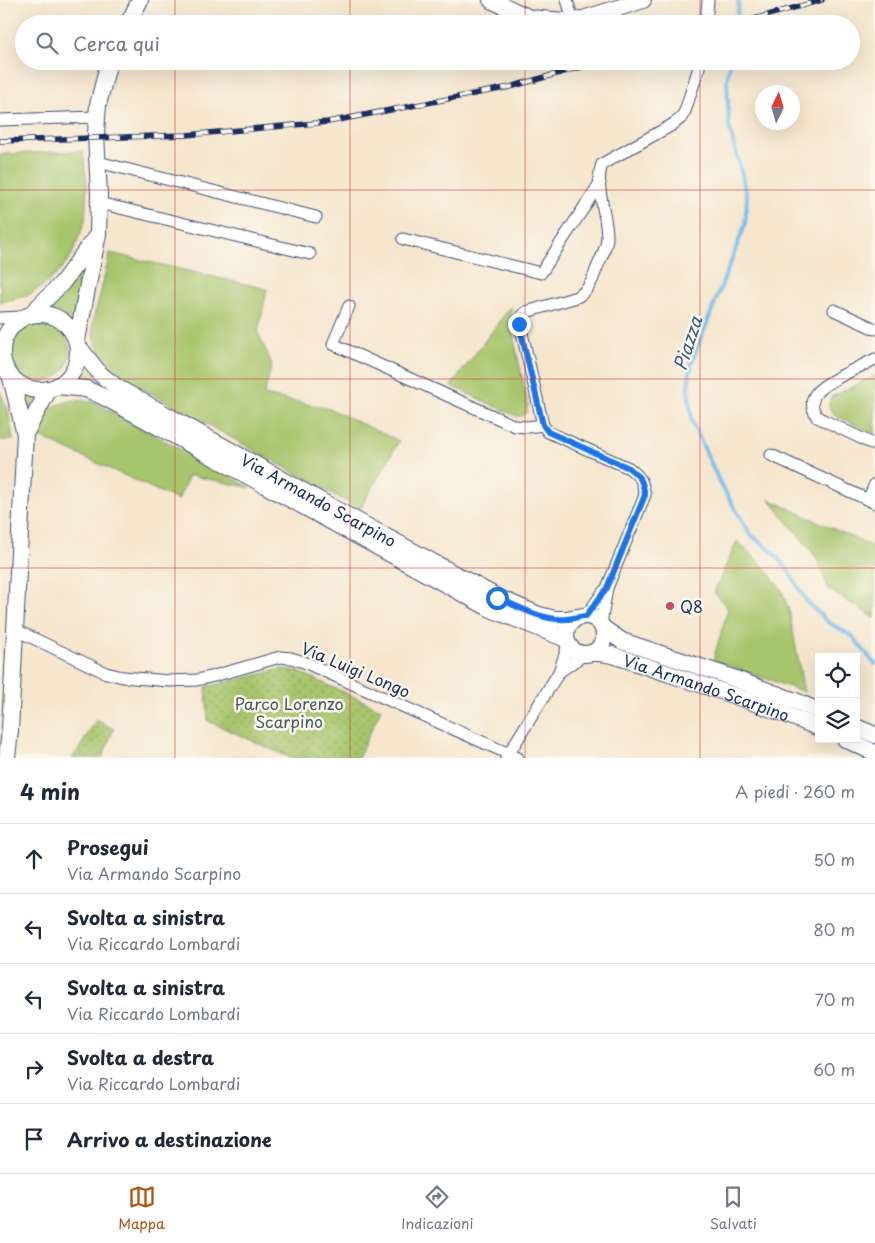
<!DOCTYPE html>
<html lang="it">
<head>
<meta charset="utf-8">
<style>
  :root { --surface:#fff; --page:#f6f6f7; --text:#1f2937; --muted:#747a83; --line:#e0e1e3; --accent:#b45309 }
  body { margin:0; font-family:"Playpen Sans",sans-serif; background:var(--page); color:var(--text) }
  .controls { position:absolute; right:15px; bottom:15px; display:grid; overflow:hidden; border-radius:0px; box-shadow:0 5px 20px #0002 }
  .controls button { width:45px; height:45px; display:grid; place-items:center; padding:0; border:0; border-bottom:1px solid var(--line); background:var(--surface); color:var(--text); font:25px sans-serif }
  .compass { position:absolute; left:755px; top:85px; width:45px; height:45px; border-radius:50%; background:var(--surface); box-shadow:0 5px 20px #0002; rotate:5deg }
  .stop { position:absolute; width:15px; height:15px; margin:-11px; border:4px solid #1a73e8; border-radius:50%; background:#fff }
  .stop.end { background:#1a73e8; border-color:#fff; box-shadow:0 1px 5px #0008 }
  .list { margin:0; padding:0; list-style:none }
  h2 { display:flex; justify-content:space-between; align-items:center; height:65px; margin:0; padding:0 20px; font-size:21px }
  h2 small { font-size:16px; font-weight:400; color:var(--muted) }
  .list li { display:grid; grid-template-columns:32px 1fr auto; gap:15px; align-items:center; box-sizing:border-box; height:70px; padding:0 20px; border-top:1px solid var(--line) }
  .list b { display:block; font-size:19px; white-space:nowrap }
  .list p { margin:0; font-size:16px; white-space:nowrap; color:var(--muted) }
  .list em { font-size:16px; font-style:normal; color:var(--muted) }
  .icon { flex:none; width:28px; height:28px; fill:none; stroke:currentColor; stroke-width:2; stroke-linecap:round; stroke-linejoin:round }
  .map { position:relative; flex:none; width:875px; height:758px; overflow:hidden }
  .search { position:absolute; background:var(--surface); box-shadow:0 5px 20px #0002; left:15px; right:15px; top:15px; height:55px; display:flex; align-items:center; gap:12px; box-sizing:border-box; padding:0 18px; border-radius:28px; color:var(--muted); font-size:19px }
  .sheet { height:415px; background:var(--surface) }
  nav { display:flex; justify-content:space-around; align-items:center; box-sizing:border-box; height:70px; border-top:1px solid var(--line); background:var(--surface); font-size:14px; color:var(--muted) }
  nav a { display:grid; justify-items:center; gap:2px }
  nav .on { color:var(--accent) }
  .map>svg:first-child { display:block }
</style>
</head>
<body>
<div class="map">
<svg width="875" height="758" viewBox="0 0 875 758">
  <defs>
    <pattern id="park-dots" width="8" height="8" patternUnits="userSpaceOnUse" patternTransform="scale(1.25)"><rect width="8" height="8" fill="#a7c56c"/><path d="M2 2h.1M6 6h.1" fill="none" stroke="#87a05c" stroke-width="1.8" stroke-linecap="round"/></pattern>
  </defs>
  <rect width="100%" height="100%" fill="#fbf7ec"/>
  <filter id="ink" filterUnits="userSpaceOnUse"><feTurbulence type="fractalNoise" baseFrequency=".02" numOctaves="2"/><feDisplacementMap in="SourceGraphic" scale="10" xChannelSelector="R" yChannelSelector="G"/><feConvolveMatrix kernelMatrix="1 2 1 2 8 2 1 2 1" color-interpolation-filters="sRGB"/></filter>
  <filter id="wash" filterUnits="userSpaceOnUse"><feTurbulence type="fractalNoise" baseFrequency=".0096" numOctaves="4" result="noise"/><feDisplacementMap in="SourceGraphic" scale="20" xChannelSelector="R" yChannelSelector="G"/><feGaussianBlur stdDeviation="1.12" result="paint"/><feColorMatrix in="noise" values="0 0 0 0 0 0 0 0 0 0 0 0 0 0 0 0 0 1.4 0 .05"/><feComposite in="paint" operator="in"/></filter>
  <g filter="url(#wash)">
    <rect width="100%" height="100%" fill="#f5e6cd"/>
    <g fill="#a7c56c" stroke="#617a65">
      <path d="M83,151L87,187L85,221L72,255L59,272L44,285L27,296L0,302V154Z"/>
      <path d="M110,253L267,289L258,333L272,364L264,395L330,409L399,441L360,509L124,378C106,364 91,347 93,322C94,313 98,304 100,295C103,281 107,267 110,253Z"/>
      <path d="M86,266L73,324C65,315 57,311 45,309L70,286Z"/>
      <path d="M511,306V325L528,405L527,412L522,416H516L451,386Z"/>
      <circle cx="40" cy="352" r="30"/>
      <path d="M82,360L112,392L70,381L76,375Z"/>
      <path d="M875,376V434L834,415C828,408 828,405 831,397Z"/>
      <path d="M18,390L24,393L39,395L27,415Z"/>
      <path d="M0,391L8,410L13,440H0Z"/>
      <path d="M79,400L94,402L251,488L189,475L178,500L36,435C37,430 39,424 41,419C49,406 65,401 79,400Z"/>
      <path d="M769,499L875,548V618L828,589L817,558Z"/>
      <path d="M737,541L764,567L781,589L789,610L804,692L713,660L728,609L714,592Z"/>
    </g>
    <g fill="url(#park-dots)" stroke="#617a65">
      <path d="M282,669L297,671L381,709L358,758H291L208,721L206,687Z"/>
      <path d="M96,720L114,729L102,758H72L79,749Z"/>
    </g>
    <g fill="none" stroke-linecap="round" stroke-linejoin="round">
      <g stroke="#75bced" stroke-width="4">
        <path d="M736,24L739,0"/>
        <path d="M730,61L727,81L729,127L739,163L747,198L745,225L691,364L688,388L692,422L720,483L750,534L774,553L788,570L807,602L828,622L852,636L875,664"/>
      </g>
    </g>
  </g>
  <g filter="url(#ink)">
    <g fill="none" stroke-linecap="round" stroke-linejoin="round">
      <g stroke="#3c4a6f" stroke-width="13">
        <g id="street">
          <path d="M567,0L573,20"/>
          <path d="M706,24L708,0"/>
          <path d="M0,120L97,117"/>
          <path d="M98,162L316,217"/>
          <path d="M99,203L310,254"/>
          <path d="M403,239L541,273L600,183"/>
          <path d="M349,306L333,344L515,426L527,427L543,425"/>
          <path d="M834,310L875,329"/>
          <path d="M0,318L23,317"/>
          <path d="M875,359C862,366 825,382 817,392C810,400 812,409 817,417L875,445"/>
          <path d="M0,365L6,370"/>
          <path d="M771,455L875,503"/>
          <path d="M868,500L875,484"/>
          <path d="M586,616L604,591"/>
          <path d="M601,624L607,588L645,495C642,479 641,478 629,468L548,432L543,425L519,320L521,316L526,312L577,297C588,291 592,282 596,270C600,260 607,248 607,237C607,213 594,187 602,164L672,125L681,118L685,111L701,61"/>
          <path d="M16,630L106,673L123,677L169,681L197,680L214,676L280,657L291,658L304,662L518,758"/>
          <path d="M559,672L585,654"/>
          <path d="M506,758L559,672L568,645"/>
        </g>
      </g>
      <g stroke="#3c4a6f" stroke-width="18">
        <g id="secondary">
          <path d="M491,0L530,18L565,21L583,19L643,0"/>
          <path d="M128,24L140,0"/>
          <circle cx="40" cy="352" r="38"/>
          <path d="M31,314L62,283L95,238"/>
          <path d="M77,340L98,234L99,195L96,134L97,117L98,105L109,61"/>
          <path id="s1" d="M78,346L100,374L118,388L339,511L497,597L539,615L555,619H566L577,617"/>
          <path d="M58,386L86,389L104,397L491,609L566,639"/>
          <path d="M25,434L49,389"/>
          <circle cx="585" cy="635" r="19"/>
          <path d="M603,628L622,641L722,674L798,702L819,711"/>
          <path id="s2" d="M592,653H600L613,655C682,679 752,699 819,728"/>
          <path d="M856,727L875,735"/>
          <path d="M845,739L875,753"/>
          <path d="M7,758L10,730L25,434L11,378"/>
        </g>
      </g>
      <use href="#street" stroke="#fff" stroke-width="11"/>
      <use href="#secondary" stroke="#fff" stroke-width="16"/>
      <g stroke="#1b2f5e" stroke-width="5.5">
        <g id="rail">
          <path d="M736,24L822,0"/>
          <path d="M0,141L186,135L328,122L510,87L602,61"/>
        </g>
      </g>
      <use href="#rail" stroke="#fbf7ec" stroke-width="4" stroke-dasharray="11" stroke-linecap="butt"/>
    </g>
  </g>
  <g fill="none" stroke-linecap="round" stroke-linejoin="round" filter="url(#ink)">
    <path stroke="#1a73e8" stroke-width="6" d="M497,598C518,606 542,621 566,619C573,619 579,616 586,616L607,588L645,495C642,479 641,478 629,468L548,432L543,425L519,324"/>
  </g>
  <path fill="none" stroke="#d62828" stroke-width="1" stroke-opacity="0.55" d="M175,0V24M350,0V24M525,0V24M700,0V24M175,61V758M350,61V758M525,61V758M700,61V758M0,190H875M0,379H875M0,568H875"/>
  <circle fill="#d1495b" stroke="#fbf7ec" stroke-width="2" cx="670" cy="606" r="5"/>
  <g text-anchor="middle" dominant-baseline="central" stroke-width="5" stroke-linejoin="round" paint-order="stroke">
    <g font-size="16" fill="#1b2f5e" stroke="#fbf7ec">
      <text stroke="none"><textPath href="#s1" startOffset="288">Via Armando Scarpino</textPath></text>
      <text transform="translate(356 669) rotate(23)">Via Luigi Longo</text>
      <text stroke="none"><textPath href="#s2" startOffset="120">Via Armando Scarpino</textPath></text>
    </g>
    <g font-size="16" fill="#1b2f5e" stroke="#fbf7ec" text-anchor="start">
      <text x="680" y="606">Q8</text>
    </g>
    <g font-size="16" fill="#455c62" stroke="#fbf7ec">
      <text x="289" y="703">Parco Lorenzo<tspan x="289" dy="18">Scarpino</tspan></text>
    </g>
    <g font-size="18" font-style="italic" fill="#365989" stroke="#fbf7ec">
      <text transform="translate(687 343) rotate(-72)">Piazza</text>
    </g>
  </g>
</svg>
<div class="controls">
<button><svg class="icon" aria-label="locate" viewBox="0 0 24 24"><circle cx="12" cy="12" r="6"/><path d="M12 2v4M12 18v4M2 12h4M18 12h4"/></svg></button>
<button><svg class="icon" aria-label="layers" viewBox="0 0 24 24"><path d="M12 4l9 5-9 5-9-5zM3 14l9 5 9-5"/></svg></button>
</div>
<svg class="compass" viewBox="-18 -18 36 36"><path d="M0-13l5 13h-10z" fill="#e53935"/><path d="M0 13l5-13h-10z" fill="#747a83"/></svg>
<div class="stop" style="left:497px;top:598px"></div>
<div class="stop end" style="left:519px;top:324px"></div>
<div class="search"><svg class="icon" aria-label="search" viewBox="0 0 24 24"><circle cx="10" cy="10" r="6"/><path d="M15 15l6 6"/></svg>Cerca qui</div>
</div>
<section class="sheet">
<h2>4 min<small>A piedi · 260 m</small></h2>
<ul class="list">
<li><svg class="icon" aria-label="ahead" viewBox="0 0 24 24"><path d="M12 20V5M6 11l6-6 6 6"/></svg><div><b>Prosegui</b><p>Via Armando Scarpino</p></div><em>50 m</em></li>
<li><svg class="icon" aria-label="left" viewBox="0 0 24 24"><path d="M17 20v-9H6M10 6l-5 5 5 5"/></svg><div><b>Svolta a sinistra</b><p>Via Riccardo Lombardi</p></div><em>80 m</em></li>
<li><svg class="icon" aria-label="left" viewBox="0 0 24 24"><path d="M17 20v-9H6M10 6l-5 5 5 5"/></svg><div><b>Svolta a sinistra</b><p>Via Riccardo Lombardi</p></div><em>70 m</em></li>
<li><svg class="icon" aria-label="right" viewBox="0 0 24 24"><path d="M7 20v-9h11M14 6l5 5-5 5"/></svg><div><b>Svolta a destra</b><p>Via Riccardo Lombardi</p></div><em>60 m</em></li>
<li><svg class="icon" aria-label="arrive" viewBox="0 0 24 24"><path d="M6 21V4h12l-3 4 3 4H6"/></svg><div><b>Arrivo a destinazione</b></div></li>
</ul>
</section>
<nav>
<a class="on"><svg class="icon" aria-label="map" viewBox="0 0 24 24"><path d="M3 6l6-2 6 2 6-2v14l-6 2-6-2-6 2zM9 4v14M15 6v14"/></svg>Mappa</a>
<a><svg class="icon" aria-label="directions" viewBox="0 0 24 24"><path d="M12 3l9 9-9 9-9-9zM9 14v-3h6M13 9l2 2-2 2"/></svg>Indicazioni</a>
<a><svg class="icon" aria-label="saved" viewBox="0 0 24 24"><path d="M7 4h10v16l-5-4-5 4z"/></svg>Salvati</a>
</nav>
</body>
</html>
